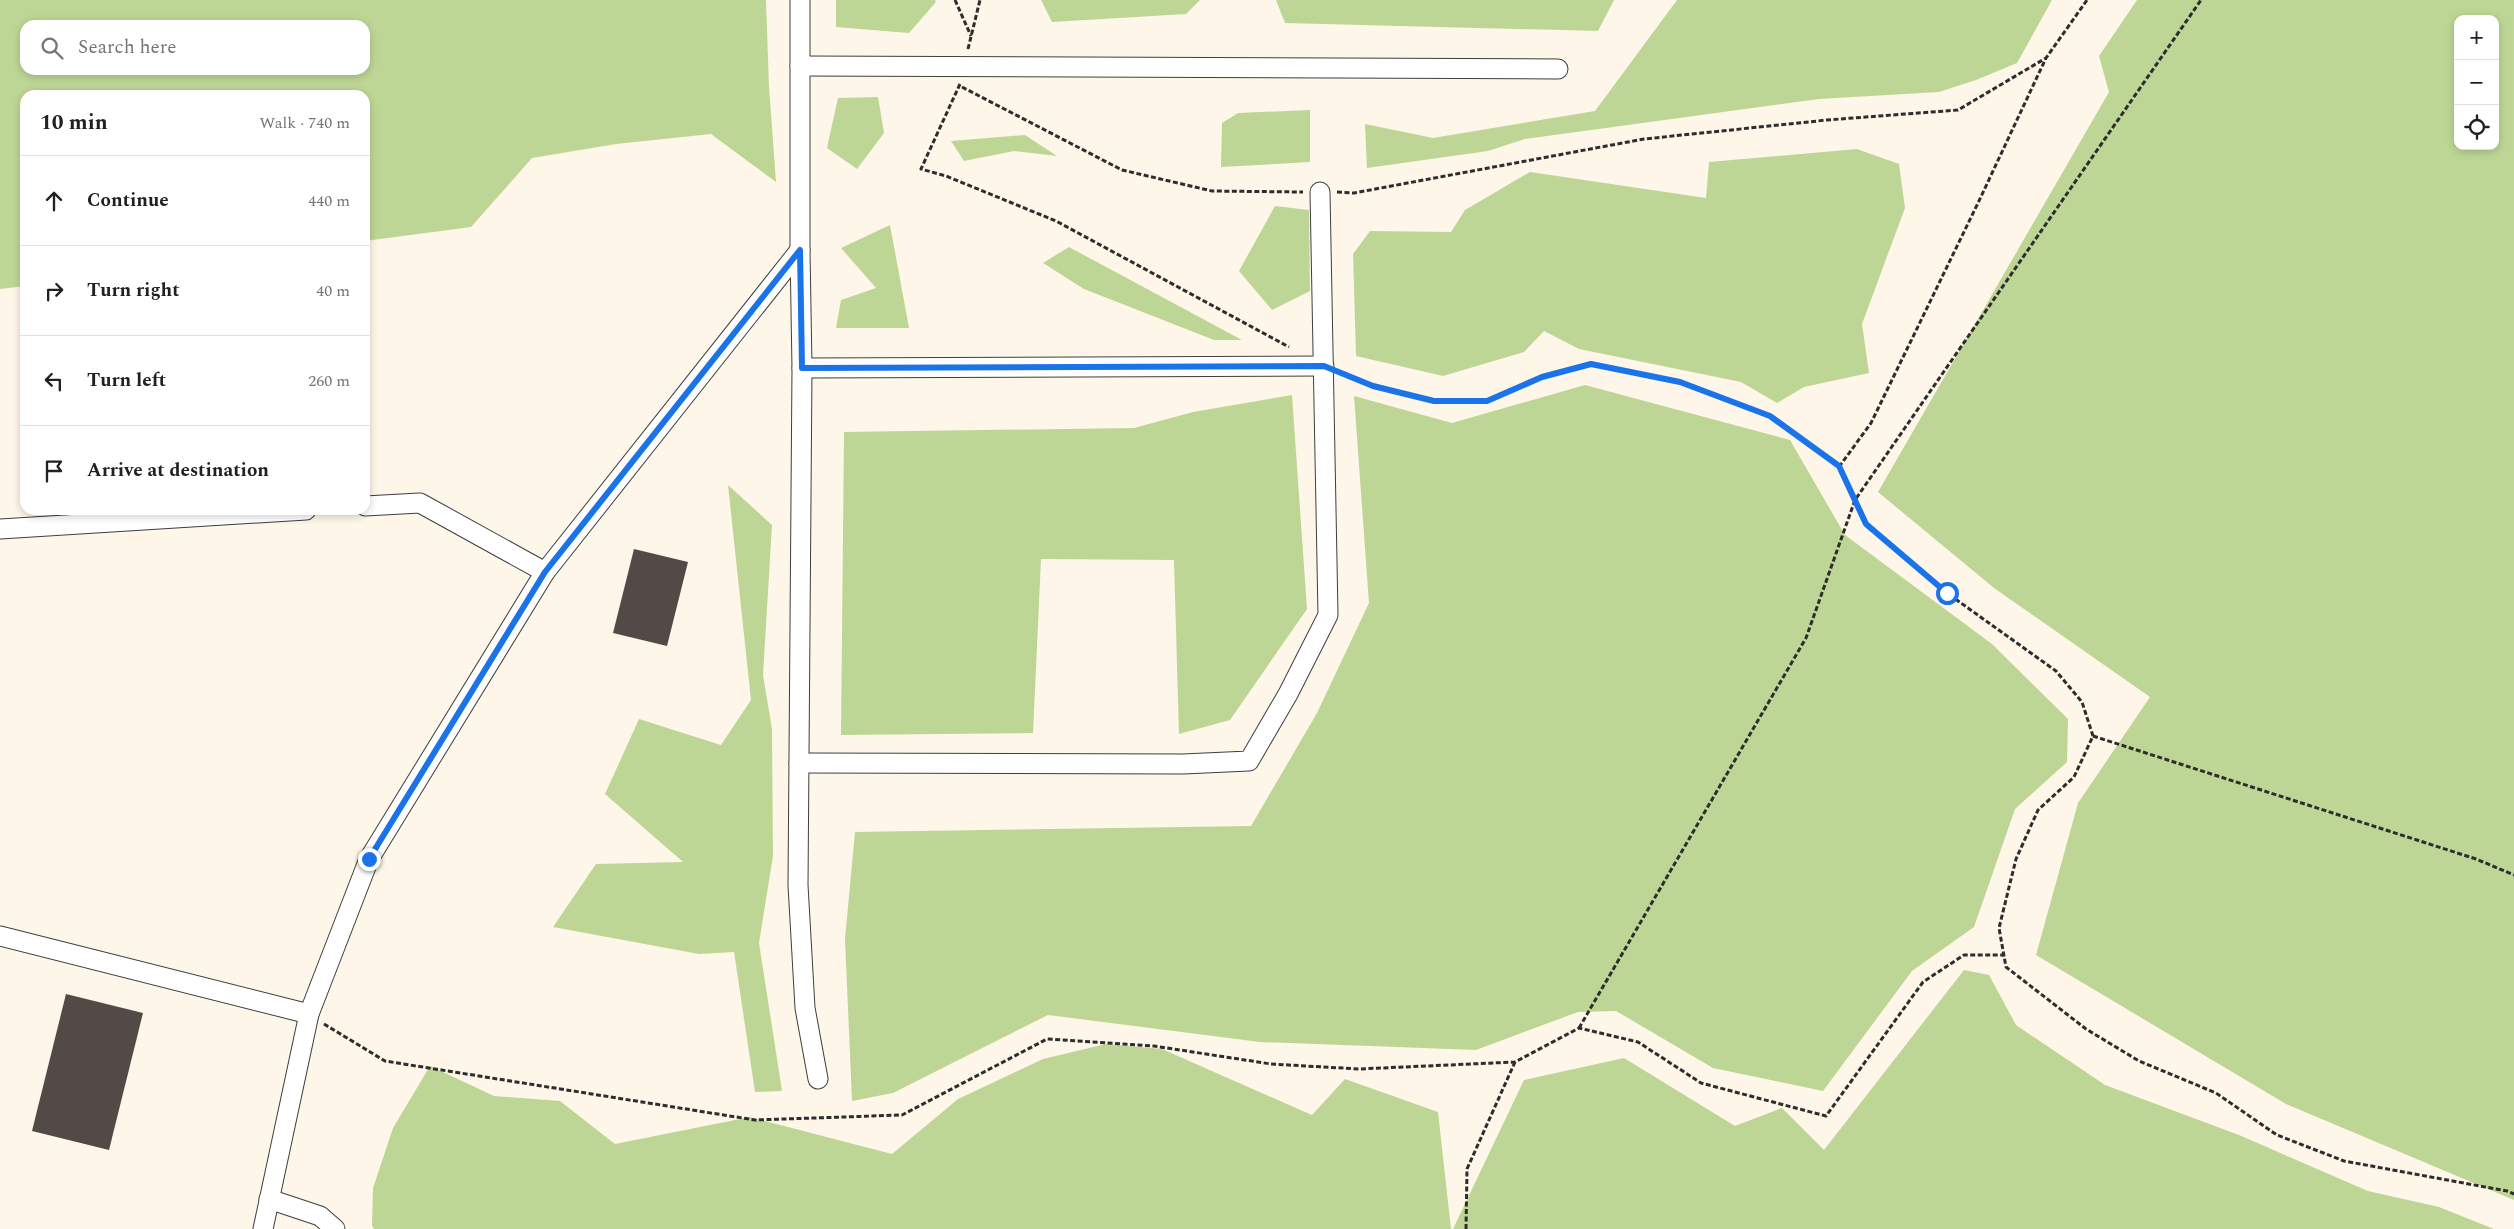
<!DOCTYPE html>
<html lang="en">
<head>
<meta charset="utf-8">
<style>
  :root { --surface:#fff; --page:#f6f6f6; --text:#202124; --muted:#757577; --line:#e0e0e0 }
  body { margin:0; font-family:Spectral,serif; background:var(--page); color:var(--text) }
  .controls { position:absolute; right:15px; top:15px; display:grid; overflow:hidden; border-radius:10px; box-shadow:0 2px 8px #0003 }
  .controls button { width:45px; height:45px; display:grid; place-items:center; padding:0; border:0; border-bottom:1px solid var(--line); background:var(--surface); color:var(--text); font:25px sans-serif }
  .stop { position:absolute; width:15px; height:15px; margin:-11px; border:4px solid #1a73e8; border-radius:50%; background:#fff }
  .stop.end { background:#1a73e8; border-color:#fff; box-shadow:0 1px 5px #0008 }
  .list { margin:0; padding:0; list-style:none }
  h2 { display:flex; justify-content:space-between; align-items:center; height:65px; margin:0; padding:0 20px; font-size:21px }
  h2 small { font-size:16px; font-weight:400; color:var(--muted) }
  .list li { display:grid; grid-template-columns:32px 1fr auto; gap:15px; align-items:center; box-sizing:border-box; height:90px; padding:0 20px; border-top:1px solid var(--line) }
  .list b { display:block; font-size:19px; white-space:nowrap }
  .list em { font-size:16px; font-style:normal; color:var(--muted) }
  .icon { flex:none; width:28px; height:28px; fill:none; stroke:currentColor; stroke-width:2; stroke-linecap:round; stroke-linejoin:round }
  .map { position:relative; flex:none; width:2514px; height:1229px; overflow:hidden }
  .search { position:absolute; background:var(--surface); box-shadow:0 2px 8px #0003; left:20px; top:20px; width:350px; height:55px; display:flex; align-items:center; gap:12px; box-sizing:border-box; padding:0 18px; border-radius:15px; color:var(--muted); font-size:19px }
  .panel { position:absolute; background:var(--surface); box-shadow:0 2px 8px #0003; left:20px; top:90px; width:350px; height:425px; border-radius:15px }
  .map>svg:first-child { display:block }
</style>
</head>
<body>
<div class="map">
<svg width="2514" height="1229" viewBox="0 0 2514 1229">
  <rect width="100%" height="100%" fill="#fef6e9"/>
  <g fill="#bed695" fill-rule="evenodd">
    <path d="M0,0H766L769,87L776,182L711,134L616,144L532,158L471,227L365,241V95H25V286L0,289ZM25,25H365V70H25Z"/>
    <path d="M836,0H935L936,2L909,33L836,27Z"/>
    <path d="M1041,0H1200L1186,14L1052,22Z"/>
    <path d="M1276,0H1614L1598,31L1285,23Z"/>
    <path d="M1677,0H2052L2017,63L1976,80L1939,92L1819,99L1525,139L1488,151L1367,168L1365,124L1433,138L1595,111Z"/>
    <path d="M2137,0H2514V1200L2286,1104L2036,955L2078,803L2150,697L1994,588L1878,492L2109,92L2099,56ZM2458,19H2495V146H2458Z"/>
    <path d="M878,97L884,133L857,169L827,148L838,98Z"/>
    <path d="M1310,110V162L1221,167L1222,123L1238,113Z"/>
    <path d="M1025,135L1057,156L1014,151L964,161L951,141Z"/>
    <path d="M1857,149L1899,164L1905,208L1862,324L1869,373L1804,387L1777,403L1741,382L1579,349L1544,331L1524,352L1443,376L1356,356L1353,254L1370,231L1451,232L1465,210L1530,172L1706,198L1709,162Z"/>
    <path d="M1275,206L1309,210L1310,291L1272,310L1239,271Z"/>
    <path d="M890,225L909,328H836L841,300L876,288L841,248Z"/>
    <path d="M1069,247L1242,340H1214L1084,289L1043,263Z"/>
    <path d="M1585,385L1790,440L1845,535L1992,644L2068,719L2067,762L2015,809L1974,927L1912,971L1823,1091L1713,1068L1616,1011L1578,1012L1476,1050L1260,1042L1048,1015L893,1093L852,1101L845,939L855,832L1251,826L1317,713L1369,603L1354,396L1452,423Z"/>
    <path d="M1292,395L1307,609L1230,720L1179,734L1174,560L1041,559L1033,733L841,735L844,432L1134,428L1193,412Z"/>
    <path d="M728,485L772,525L763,675L772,729L773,856L759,943L782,1091L755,1092L734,952L699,954L553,927L596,864L683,862L605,794L639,719L721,745L751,700Z"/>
    <path d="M1964,970L1989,975L2016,1025L2105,1085L2239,1135L2368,1191L2439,1207L2494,1229H1453L1524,1080L1624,1058L1735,1126L1782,1108L1824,1150Z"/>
    <path d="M1106,1044L1162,1049L1312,1115L1345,1079L1438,1112L1451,1229H374L372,1225L373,1188L393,1128L430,1066L494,1096L560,1101L615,1144L750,1117L892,1154L958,1099L1043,1059Z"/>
  </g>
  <g fill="#534a48">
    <path d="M634,549L688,562L667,646L613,633Z"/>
    <path d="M66,994L143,1013L109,1150L32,1131Z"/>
  </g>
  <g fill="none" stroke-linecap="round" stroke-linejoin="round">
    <g stroke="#3e3e3e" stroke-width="21">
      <g id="minor">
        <path d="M800,0V250L802,368L798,885L805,1008L818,1079"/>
        <path d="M800,66L1558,69"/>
        <path d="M802,368L1324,366"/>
        <path d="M365,506L420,503L545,572"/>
        <path d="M0,529L306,510"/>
        <path d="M799,763L1183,764L1249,761L1288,694L1328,615L1320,192"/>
        <path d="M0,936L309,1014"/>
        <path d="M269,1199L320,1216L335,1229"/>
        <path d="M263,1229L309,1014L369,859L545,572L800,250"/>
      </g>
    </g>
    <g stroke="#2d2d2d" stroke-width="3" stroke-dasharray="5 2.5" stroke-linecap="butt">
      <path d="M955,0L971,36"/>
      <path d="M968,49L980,0"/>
      <path d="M960,84L921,169L946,176L1056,221L1289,347"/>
      <path d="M962,87L1122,170L1212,191L1303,192"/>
      <path d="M1337,192L1354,193L1644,139L1827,120L1958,110L2046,58"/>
      <path d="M1342,373L1373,386L1434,401H1487L1543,377L1591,364L1680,382L1770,416L1839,467L1866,523L1947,593L2056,671L2082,702L2093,736L2074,777L2038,810L2016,859L1999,928L2006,967L2086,1029L2139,1061L2216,1093L2277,1135L2344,1161L2507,1191L2514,1194"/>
      <path d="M1839,467L1871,423L1978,203L2046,58L2087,0"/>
      <path d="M2093,736L2476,859L2514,875"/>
      <path d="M324,1024L385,1061L755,1120L902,1115L1047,1039L1154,1046L1271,1064L1359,1069L1515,1062L1579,1028L1638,1042L1701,1083L1826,1116L1923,982L1964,955H2004"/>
      <path d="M1579,1028L1806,638L1855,500L2201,0"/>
      <path d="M1466,1229L1467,1169L1515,1062"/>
    </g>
    <use href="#minor" stroke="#fff" stroke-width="19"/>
  </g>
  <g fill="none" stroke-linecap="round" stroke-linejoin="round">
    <path stroke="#1a73e8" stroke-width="6" d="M369,859L545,572L800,250L802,368L1324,366L1373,386L1434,401H1487L1542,377L1591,364L1680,382L1770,416L1839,466L1866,524L1947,593"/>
  </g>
</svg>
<div class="controls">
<button>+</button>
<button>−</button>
<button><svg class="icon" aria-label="locate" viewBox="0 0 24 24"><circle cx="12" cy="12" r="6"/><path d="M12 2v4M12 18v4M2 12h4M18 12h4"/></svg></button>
</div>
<div class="stop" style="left:1947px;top:593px"></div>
<div class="stop end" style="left:369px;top:859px"></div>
<div class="search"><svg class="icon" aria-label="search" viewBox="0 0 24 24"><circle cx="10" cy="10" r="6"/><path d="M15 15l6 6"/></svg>Search here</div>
<section class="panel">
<h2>10 min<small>Walk · 740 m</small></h2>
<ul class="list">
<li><svg class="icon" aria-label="ahead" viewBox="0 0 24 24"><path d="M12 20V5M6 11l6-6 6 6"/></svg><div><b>Continue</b></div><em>440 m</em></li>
<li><svg class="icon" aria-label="right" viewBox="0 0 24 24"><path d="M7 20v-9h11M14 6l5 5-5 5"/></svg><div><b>Turn right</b></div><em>40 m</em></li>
<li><svg class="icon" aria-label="left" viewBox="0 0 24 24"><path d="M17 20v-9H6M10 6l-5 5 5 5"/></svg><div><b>Turn left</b></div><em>260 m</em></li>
<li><svg class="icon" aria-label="arrive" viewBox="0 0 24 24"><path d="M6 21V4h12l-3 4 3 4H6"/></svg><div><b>Arrive at destination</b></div></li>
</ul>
</section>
</div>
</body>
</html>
